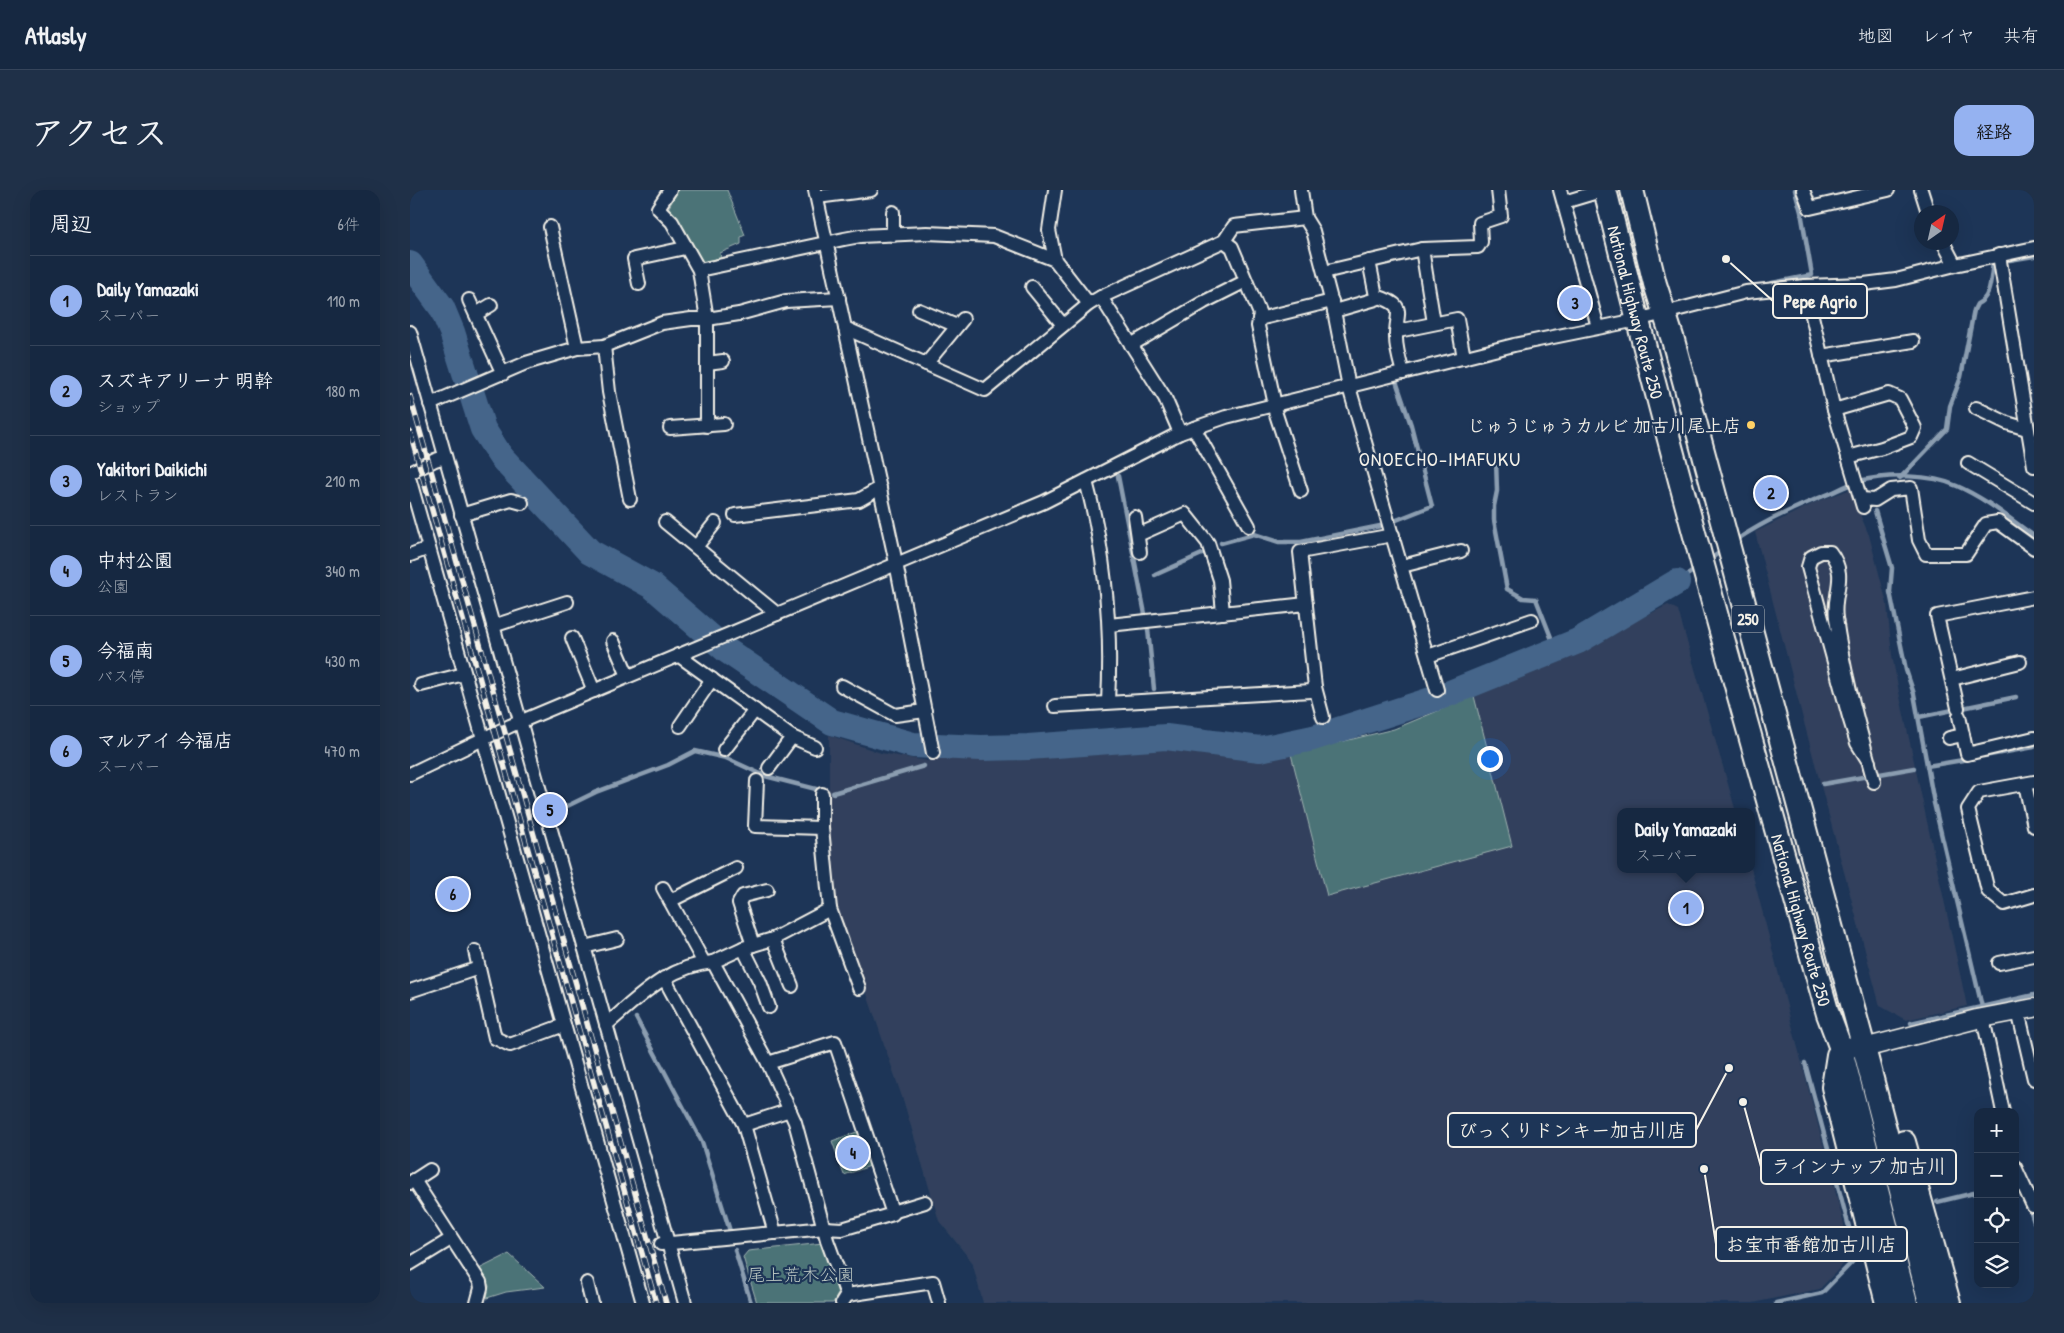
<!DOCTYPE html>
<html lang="ja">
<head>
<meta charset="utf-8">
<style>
  :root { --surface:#162841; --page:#1f3048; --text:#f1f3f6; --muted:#9ea6b1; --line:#35445a; --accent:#95b2f1 }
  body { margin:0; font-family:"Patrick Hand","Klee One",sans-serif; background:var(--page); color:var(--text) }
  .controls { position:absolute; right:15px; bottom:15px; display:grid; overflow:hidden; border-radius:10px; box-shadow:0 5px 20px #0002 }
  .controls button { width:45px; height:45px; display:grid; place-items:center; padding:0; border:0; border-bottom:1px solid var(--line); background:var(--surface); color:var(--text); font:25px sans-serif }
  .compass { position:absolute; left:1504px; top:15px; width:45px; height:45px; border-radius:50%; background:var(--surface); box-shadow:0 5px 20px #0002; rotate:34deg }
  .you { position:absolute; left:1079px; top:568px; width:18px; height:18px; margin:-12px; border:4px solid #fff; border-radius:50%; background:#1a73e8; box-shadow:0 0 0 8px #1a73e833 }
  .badge { display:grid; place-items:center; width:32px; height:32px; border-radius:50%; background:var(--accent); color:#111; font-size:16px; font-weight:700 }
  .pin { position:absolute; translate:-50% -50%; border:2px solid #fff; box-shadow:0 1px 5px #0006 }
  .popup { position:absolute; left:1207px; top:618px; width:138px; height:65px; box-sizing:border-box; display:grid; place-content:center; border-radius:10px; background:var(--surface); filter:drop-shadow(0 1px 4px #0005); font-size:16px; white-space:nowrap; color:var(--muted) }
  .popup b { font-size:19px; color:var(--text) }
  .popup::after { content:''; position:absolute; left:50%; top:100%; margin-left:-10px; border:10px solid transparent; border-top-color:var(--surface) }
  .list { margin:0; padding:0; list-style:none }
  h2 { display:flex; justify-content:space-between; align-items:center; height:65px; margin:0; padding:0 20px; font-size:21px }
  h2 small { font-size:16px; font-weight:400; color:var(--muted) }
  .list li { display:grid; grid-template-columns:32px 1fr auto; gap:15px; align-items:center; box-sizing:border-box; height:90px; padding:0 20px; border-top:1px solid var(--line) }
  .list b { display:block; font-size:19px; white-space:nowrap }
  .list p { margin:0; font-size:16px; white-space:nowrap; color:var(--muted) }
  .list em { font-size:16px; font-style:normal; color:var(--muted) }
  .icon { flex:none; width:28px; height:28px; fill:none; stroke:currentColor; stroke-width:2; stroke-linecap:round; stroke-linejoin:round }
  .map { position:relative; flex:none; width:1624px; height:1113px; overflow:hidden; border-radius:15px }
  header { display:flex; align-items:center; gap:30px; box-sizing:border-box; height:70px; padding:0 25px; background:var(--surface); border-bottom:1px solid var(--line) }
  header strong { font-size:24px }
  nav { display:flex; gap:28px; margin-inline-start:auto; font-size:18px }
  .intro { display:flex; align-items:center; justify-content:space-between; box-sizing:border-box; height:120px; padding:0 30px }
  h1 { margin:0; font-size:35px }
  .button { padding:12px 22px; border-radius:15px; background:var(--accent); color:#111; font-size:18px; font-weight:700 }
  main { display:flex; gap:30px; padding:0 30px }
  aside { flex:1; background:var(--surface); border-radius:15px; box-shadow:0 5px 20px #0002 }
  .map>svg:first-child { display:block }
</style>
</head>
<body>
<header>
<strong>Atlasly</strong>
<nav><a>地図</a><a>レイヤ</a><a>共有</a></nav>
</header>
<div class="intro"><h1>アクセス</h1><a class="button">経路</a></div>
<main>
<aside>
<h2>周辺<small>6件</small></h2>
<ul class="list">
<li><span class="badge">1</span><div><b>Daily Yamazaki</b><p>スーパー</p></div><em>110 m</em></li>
<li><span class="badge">2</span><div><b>スズキアリーナ 明幹</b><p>ショップ</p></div><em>180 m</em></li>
<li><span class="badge">3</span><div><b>Yakitori Daikichi</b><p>レストラン</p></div><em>210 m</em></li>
<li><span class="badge">4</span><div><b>中村公園</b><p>公園</p></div><em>340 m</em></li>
<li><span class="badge">5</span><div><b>今福南</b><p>バス停</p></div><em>430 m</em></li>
<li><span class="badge">6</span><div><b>マルアイ 今福店</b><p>スーパー</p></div><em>470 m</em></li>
</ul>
</aside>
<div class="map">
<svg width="1624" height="1113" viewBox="0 0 1624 1113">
  <rect width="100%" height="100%" fill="#1d3557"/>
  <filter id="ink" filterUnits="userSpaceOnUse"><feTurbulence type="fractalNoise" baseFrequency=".02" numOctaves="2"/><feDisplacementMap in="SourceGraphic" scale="10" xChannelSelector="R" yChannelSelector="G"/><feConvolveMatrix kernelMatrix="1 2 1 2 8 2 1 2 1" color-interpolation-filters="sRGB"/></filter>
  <g filter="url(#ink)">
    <g fill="#30415d">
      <path d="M1441,299L1446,315L1459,345L1477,414L1482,465L1489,502L1557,816L1496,830L1470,816L1393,529L1345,342L1406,312Z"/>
      <path d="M1258,415L1268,420L1326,622H1211V679H1341V678L1442,1065L1410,1099L1343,1113H573L562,1072L529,1031L494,913L422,701L419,607V545L471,563L518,571L579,564L725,556L783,563L864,567L985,539L1068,502L1170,462L1200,443Z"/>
    </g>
    <g fill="#4b7377" stroke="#a0b2b0">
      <path d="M268,0H317L335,45L331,47V54L310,63L311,68L290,76L269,34L258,19Z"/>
      <path d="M1064,506L1102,656L917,706L881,564L984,539Z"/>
      <path d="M452,940L463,975L434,985L422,951Z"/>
      <path d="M413,1053L428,1104L423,1113H347L333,1067L338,1061Z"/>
      <path d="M99,1064L135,1097L96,1102L77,1108L79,1096L69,1079Z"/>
    </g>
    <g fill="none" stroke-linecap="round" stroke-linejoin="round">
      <g stroke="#8b9db0" stroke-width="4.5">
        <path d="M1600,70L1624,66"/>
        <path d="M1362,93L1402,85L1391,22L1385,0"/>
        <path d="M1086,270L1087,301L1084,316V330L1097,399L1113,408L1126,409L1146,460"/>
        <path d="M708,286L735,424"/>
        <path d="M1490,288L1537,239L1540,216L1551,187L1564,120L1567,114C1582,107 1580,89 1583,74"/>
        <path d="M1465,321L1482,378L1480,402L1496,480L1504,504L1524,613L1572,817"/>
        <path d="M984,331L1022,316L1001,235L986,191"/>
        <path d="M1325,351C1354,331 1388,316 1421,303C1430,299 1440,294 1449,291C1477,284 1521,284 1547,296C1575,308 1600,329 1624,346"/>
        <path d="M811,353L844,344L869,352H891L975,335"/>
        <path d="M1299,370L1313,360"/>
        <path d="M745,385L794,363"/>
        <path d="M1267,392L1286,379"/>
        <path d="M738,439L744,499"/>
        <path d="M1509,527L1606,507"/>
        <path d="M1574,566L1624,557"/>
        <path d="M1517,576L1559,569"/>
        <path d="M1413,594L1504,578"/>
        <path d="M423,603L514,576"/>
        <path d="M145,622L186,602L258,575L285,561L316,568L355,586L406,599"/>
        <path d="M226,828L292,952L320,1041"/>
        <path d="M1501,833L1624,805"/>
        <path d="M1527,1012L1568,1002"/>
        <path d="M1619,1017L1624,1032"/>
        <path d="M325,1060L341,1113"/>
        <path d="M1366,1113L1412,1103L1447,1067L1395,873"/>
      </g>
      <path stroke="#45658a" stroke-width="26" d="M0,74L32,118L42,142L73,239L91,267L180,362L242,396L316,460L422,532L503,555L571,558L618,557L756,547L850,559L903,548L1030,507L1168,451L1267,392"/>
      <g stroke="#f4f1e8" stroke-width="16">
        <g id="street">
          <path d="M260,0L248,18L262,32L289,80L297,129V236"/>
          <path d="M405,0L486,373L523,563"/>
          <path d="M645,0L639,40L645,70L679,114"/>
          <path d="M891,0L895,28L903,41L924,121L939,197L1027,500"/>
          <path d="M1150,0L1188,137"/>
          <path d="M1393,0L1400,18L1478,0"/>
          <path d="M1511,0L1518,22"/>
          <path d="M407,7L461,0"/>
          <path d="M1154,12L1194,0"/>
          <path d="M140,37L167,158"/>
          <path d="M483,45V22"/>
          <path d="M814,51L822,57L850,124L848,136L865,215"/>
          <path d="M1533,52L1545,75"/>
          <path d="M1012,59L1024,133"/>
          <path d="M1589,65L1624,276"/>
          <path d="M959,71L966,106C999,116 985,122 986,148C986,159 990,172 993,183"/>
          <path d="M289,80L434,49L450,46L517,43L584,46L645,70"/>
          <path d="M914,82L1012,59L1068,57L1071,52L1070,33L1091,26L1088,0"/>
          <path d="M229,94L224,69L275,58"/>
          <path d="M1395,96L1424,220L1453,317"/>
          <path d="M622,97L653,135"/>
          <path d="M691,107L755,208L770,243"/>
          <path d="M59,110L93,184"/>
          <path d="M509,120L547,136"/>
          <path d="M924,121L966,109V106"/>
          <path d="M66,124L81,115"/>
          <path d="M849,129L922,111"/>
          <path d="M435,138L575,200L679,114L691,107L814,51L824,36L895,28"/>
          <path d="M988,141L1047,129L1054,168"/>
          <path d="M0,142L275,1113"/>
          <path d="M721,155L794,112L836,91"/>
          <path d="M194,156L199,202L220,309"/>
          <path d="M1411,166L1503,151"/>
          <path d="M297,173L313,171"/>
          <path d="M516,174L553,129"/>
          <path d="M20,214L116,173L167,158L194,156L252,133L281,129H297L329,124L376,111L429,108"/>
          <path d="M863,215L891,301"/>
          <path d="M1566,218L1597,233L1617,239"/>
          <path d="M1424,220L1479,204L1490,209L1505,238L1501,247L1472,258L1438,267"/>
          <path d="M260,238L314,234"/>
          <path d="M784,238L839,336"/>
          <path d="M1558,273L1624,313"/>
          <path d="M0,283L25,270L35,267"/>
          <path d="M0,291L233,1113"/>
          <path d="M676,291C695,362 702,439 698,512"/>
          <path d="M1451,309L1465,310L1481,300L1501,298L1509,350L1516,364H1556L1576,334L1588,332L1624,358"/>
          <path d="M51,325L101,310L112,313"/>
          <path d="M325,325L449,310L470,298"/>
          <path d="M725,327L730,362"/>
          <path d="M255,332L367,424"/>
          <path d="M728,345L775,324L798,353L810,390L813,423"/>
          <path d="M286,357L305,333"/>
          <path d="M0,365L19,358"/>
          <path d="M992,376L1051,361"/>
          <path d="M699,435L896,414"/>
          <path d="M83,436L157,412"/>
          <path d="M162,448L184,501"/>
          <path d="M203,451L218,486"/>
          <path d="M268,465L382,547L405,557"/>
          <path d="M1018,466L1122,430"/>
          <path d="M1542,489L1610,472"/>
          <path d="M11,495L54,484"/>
          <path d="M432,496L485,525L515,521"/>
          <path d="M905,497L913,527"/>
          <path d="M645,516L901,501L905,497L890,362L983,345"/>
          <path d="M1548,518L1527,426L1624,407"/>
          <path d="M1549,526L1557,564L1624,548"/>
          <path d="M270,536L302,489"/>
          <path d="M1539,548L1553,545"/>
          <path d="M314,560L345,520"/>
          <path d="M1459,572L1447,553L1439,527L1398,377L1401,367L1411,362H1420C1439,387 1422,403 1426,428C1433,481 1450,540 1464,592"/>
          <path d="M359,578L382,547"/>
          <path d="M0,584L100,536L634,312L770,243L816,227L1104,155L1227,130L1336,102L1395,96L1454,94L1486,90L1545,75L1624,58"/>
          <path d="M347,591L345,636L412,638"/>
          <path d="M1624,592L1569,602L1558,619L1578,701L1594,714L1624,705"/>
          <path d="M1615,594L1624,636"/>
          <path d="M412,604V638L420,719L449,798"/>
          <path d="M253,698L294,773"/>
          <path d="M260,711L326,678"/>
          <path d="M363,749L382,796"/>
          <path d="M343,755L329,713L333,706L357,700"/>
          <path d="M174,757L207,749"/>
          <path d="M333,758L350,792L359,817"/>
          <path d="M65,761L85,848L100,855L154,835"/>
          <path d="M303,772L333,758L363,749L420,719"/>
          <path d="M1589,773L1624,766"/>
          <path d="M254,788L334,935L365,1043"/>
          <path d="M0,801L69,778"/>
          <path d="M1608,821L1624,889"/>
          <path d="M1573,828L1593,922"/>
          <path d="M196,835C229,807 258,776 303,772L358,873L385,932L417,1050L437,1105L432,1113"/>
          <path d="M334,935L380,920"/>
          <path d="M1605,977L1623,1016"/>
          <path d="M4,990L70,1092L71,1098L67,1113"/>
          <path d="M0,993L20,980"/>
          <path d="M482,1022L515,1012"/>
          <path d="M251,1054L415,1038L432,1039L483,1024L425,852L358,873"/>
          <path d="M0,1074L41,1049"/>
          <path d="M177,1093L182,1113"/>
          <path d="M437,1105L523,1092L529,1113"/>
        </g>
      </g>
      <g stroke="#f4f1e8" stroke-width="21">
        <path id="secondary" d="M1430,856L1454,858L1567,829L1624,818"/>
      </g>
      <g stroke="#f4f1e8" stroke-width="26">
        <g id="highway">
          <path id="s1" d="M1195,0C1263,276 1341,550 1418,824L1430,856L1496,1113"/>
          <path d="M1222,0L1245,94L1263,150L1454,858L1520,1113"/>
          <path d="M1428,865L1423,897L1477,1113"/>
          <path d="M1494,952L1539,1113"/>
        </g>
      </g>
      <use href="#street" stroke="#1d3557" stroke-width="12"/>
      <use href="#secondary" stroke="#1d3557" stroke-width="18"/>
      <use href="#highway" stroke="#1d3557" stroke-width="22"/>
      <g stroke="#f4f1e8" stroke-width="5.5">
        <g id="rail">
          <path d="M0,206L256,1113"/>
          <path d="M0,242L246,1113"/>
        </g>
      </g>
      <use href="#rail" stroke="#1d3557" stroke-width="4" stroke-dasharray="11" stroke-linecap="butt"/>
    </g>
  </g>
  <circle fill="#ffd166" stroke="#1d3557" stroke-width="2" cx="1341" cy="235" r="5"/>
  <g text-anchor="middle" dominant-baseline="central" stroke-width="4.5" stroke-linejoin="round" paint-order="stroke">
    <rect fill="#1d3557" stroke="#b4b9bc" stroke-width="1" x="1322" y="415.5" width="32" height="27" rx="4"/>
    <g font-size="16" font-weight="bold" fill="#f4f1e8">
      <text x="1338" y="429">250</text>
    </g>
    <g font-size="18" fill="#f4f1e8" stroke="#1d3557">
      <text stroke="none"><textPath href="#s1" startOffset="126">National Highway Route 250</textPath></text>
      <text stroke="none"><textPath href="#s1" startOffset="756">National Highway Route 250</textPath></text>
    </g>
    <g font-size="18" font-weight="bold" fill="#f4f1e8" stroke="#1d3557" text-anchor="end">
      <text x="1331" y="235">じゅうじゅうカルビ 加古川尾上店</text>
    </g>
    <g font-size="18" fill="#b9c5c0" stroke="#1d3557">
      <text x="391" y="1084">尾上荒木公園</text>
    </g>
    <g font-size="20" letter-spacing="1" fill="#f4f1e8" stroke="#1d3557">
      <text x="1030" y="268">ONOECHO-IMAFUKU</text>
    </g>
  </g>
  <path fill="none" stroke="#f4f1e8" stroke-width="2" d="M1316 69L1363 111M1319 878L1286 940M1333 912L1351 977M1294 979L1306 1054"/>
  <g fill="#f4f1e8" stroke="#1d3557" stroke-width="2">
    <circle cx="1316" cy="69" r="5"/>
    <circle cx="1319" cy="878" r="5"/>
    <circle cx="1333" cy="912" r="5"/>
    <circle cx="1294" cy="979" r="5"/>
  </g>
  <g fill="#1d3557" stroke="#f4f1e8" stroke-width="2">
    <rect x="1363" y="94" width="94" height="34" rx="5"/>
    <rect x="1038" y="923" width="248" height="34" rx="5"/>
    <rect x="1351" y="960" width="195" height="34" rx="5"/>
    <rect x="1306" y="1037" width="191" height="34" rx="5"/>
  </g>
  <g font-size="19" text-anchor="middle" font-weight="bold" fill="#f4f1e8">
    <text x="1410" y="118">Pepe Agrio</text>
    <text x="1162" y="947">びっくりドンキー加古川店</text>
    <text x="1449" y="983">ラインナップ 加古川</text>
    <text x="1401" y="1061">お宝市番館加古川店</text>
  </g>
</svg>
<div class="controls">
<button>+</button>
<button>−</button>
<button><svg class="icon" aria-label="locate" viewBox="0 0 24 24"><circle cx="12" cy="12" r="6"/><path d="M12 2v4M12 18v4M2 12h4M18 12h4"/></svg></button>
<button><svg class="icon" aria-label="layers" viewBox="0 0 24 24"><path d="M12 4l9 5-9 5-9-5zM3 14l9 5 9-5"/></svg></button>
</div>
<svg class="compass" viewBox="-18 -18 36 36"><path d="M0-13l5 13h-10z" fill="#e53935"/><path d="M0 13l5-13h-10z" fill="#9ea6b1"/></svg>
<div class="you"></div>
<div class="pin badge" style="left:1276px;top:718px">1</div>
<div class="popup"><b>Daily Yamazaki</b>スーパー</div>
<div class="pin badge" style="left:1361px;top:303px">2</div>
<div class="pin badge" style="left:1165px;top:113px">3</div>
<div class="pin badge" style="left:443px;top:963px">4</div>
<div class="pin badge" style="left:140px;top:620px">5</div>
<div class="pin badge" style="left:43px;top:704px">6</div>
</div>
</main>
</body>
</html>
